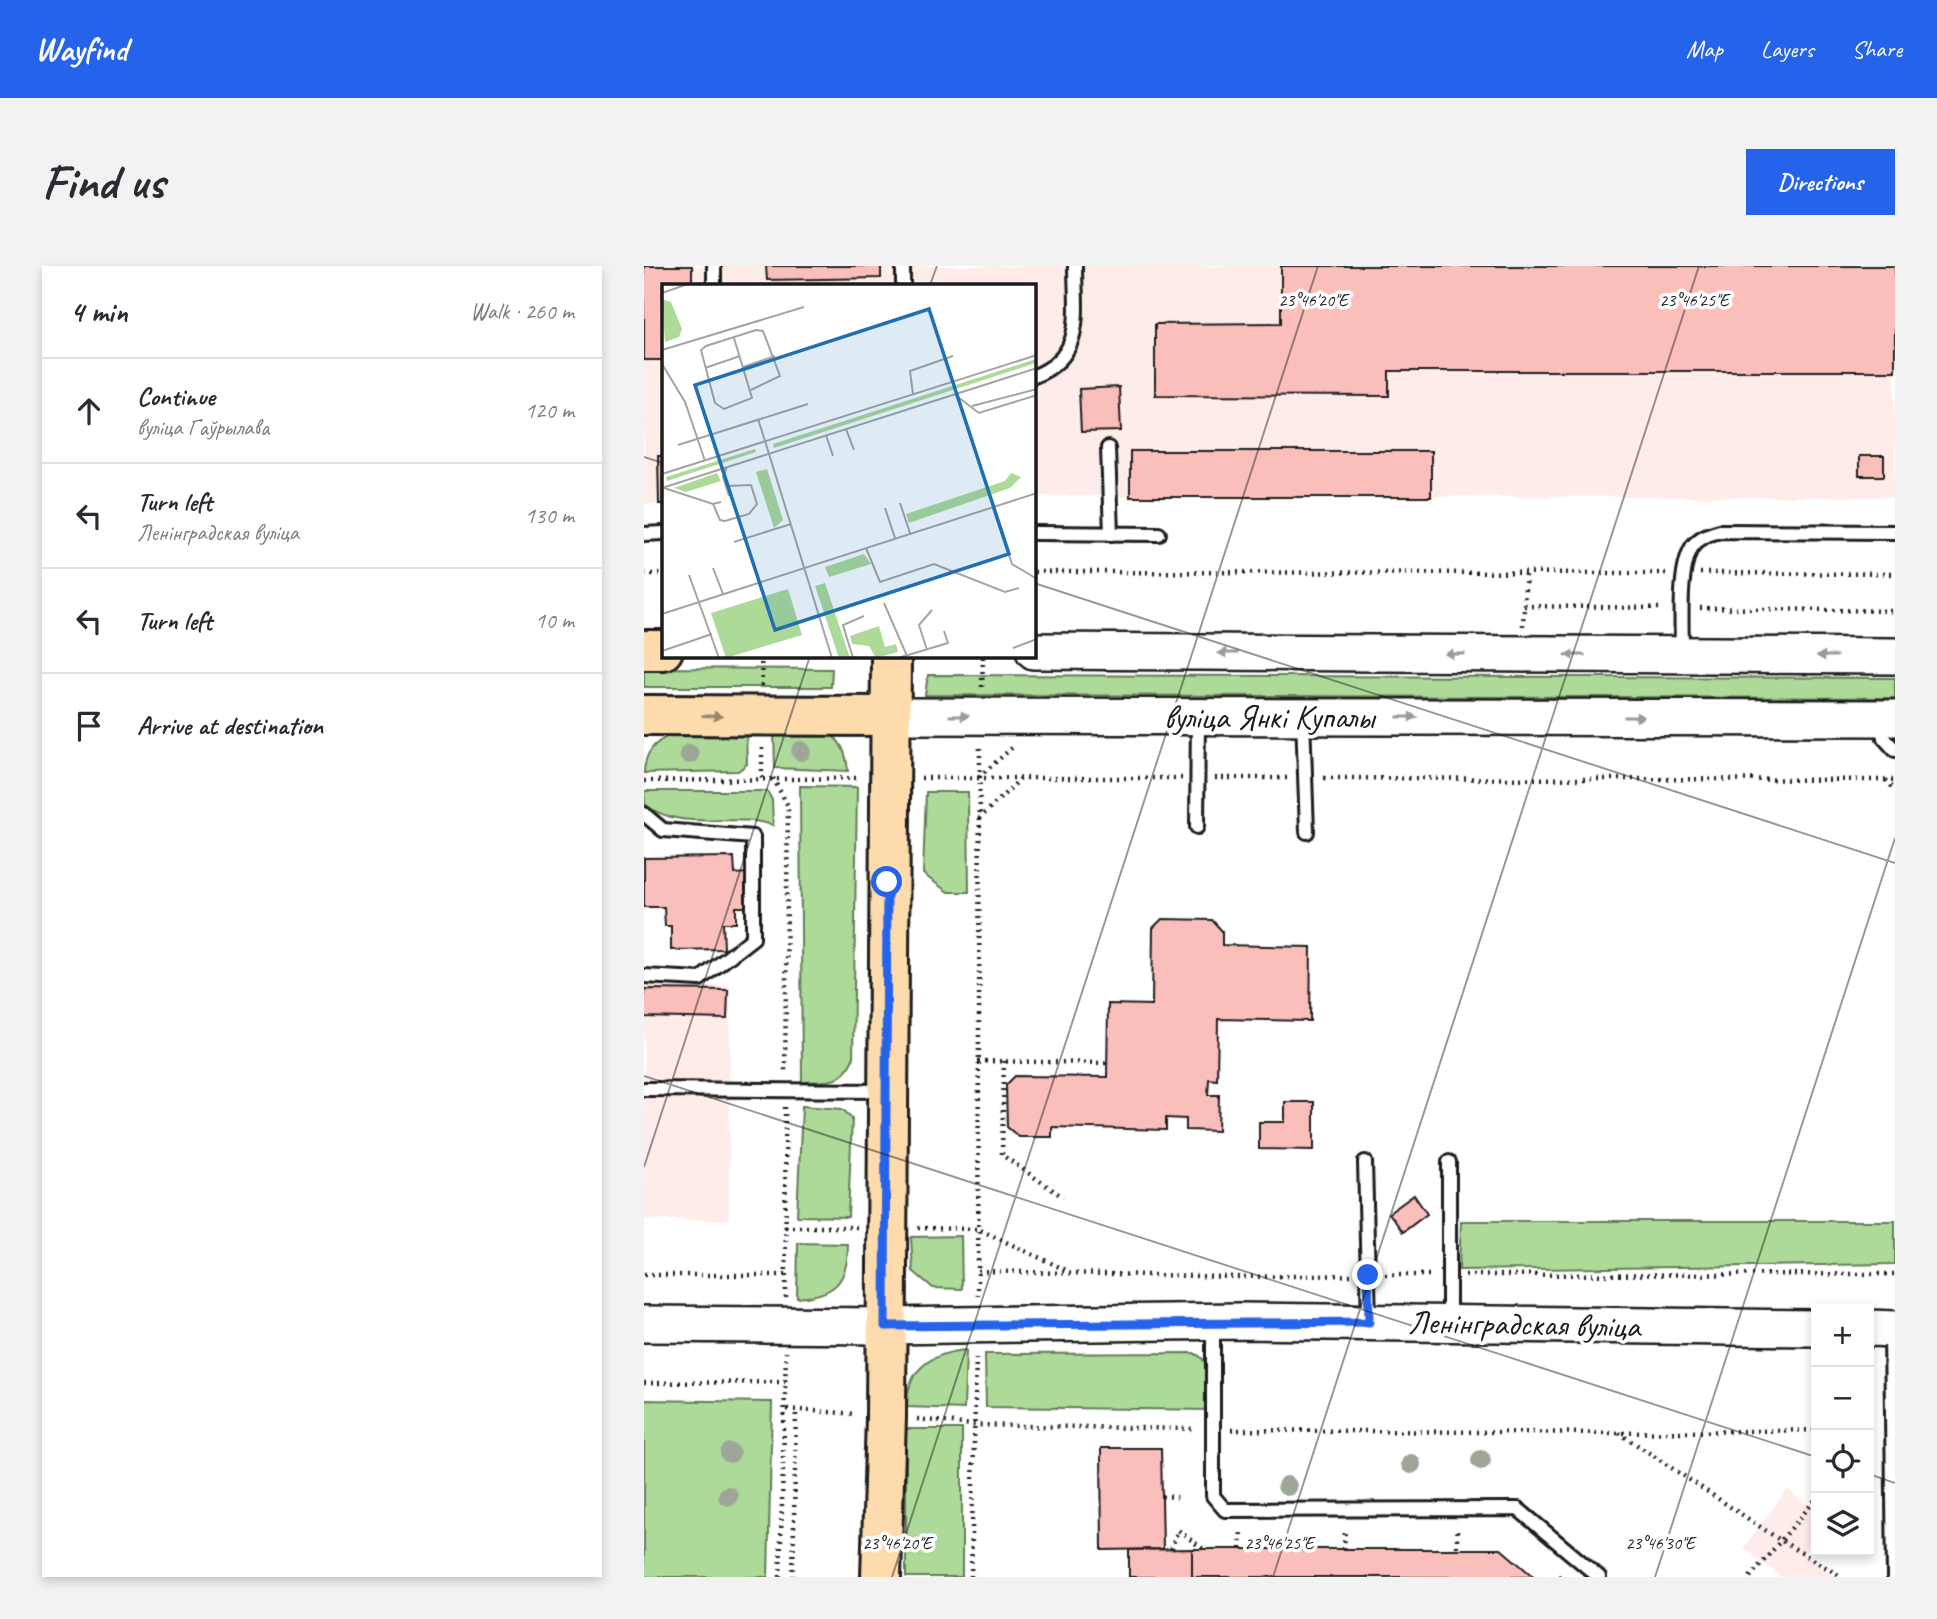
<!DOCTYPE html>
<html lang="en">
<head>
<meta charset="utf-8">
<style>
  :root { --surface:#fff; --page:#f2f2f3; --text:#2b2b33; --muted:#7c7c81; --line:#e1e1e2; --accent:#2563eb }
  body { margin:0; font-family:Caveat,sans-serif; background:var(--page); color:var(--text) }
  .controls { position:absolute; right:21px; bottom:21px; display:grid; overflow:hidden; border-radius:0px; box-shadow:0 4px 10px #0003 }
  .controls button { width:63px; height:63px; display:grid; place-items:center; padding:0; border:0; border-bottom:2px solid var(--line); background:var(--surface); color:var(--text); font:35px sans-serif }
  .stop { position:absolute; width:21px; height:21px; margin:-16px; border:5px solid #2563eb; border-radius:50%; background:#fff }
  .stop.end { background:#2563eb; border-color:#fff; box-shadow:0 2px 7px #0008 }
  .list { margin:0; padding:0; list-style:none }
  h2 { display:flex; justify-content:space-between; align-items:center; height:91px; margin:0; padding:0 28px; font-size:30px }
  h2 small { font-size:23px; font-weight:400; color:var(--muted) }
  .list li { display:grid; grid-template-columns:46px 1fr auto; gap:21px; align-items:center; box-sizing:border-box; height:105px; padding:0 28px; border-top:2px solid var(--line) }
  .list b { display:block; font-size:26px; white-space:nowrap }
  .list p { margin:0; font-size:23px; white-space:nowrap; color:var(--muted) }
  .list em { font-size:23px; font-style:normal; color:var(--muted) }
  .icon { flex:none; width:38px; height:38px; fill:none; stroke:currentColor; stroke-width:2; stroke-linecap:round; stroke-linejoin:round }
  .map { position:relative; flex:none; width:1251px; height:1311px; overflow:hidden; border-radius:0px }
  header { display:flex; align-items:center; gap:42px; box-sizing:border-box; height:98px; padding:0 35px; background:var(--accent); color:#fff }
  header strong { font-size:33px }
  nav { display:flex; gap:38px; margin-inline-start:auto; font-size:24px }
  .intro { display:flex; align-items:center; justify-content:space-between; box-sizing:border-box; height:168px; padding:0 42px }
  h1 { margin:0; font-size:49px }
  .button { padding:18px 32px; border-radius:0px; background:var(--accent); color:#fff; font-size:24px; font-weight:700 }
  main { display:flex; gap:42px; padding:0 42px }
  aside { flex:1; background:var(--surface); border-radius:0px; box-shadow:0 4px 10px #0003 }
  .map>svg:first-child { display:block }
</style>
</head>
<body>
<header>
<strong>Wayfind</strong>
<nav><a>Map</a><a>Layers</a><a>Share</a></nav>
</header>
<div class="intro"><h1>Find us</h1><a class="button">Directions</a></div>
<main>
<aside>
<h2>4 min<small>Walk · 260 m</small></h2>
<ul class="list">
<li><svg class="icon" aria-label="ahead" viewBox="0 0 24 24"><path d="M12 20V5M6 11l6-6 6 6"/></svg><div><b>Continue</b><p>вуліца Гаўрылава</p></div><em>120 m</em></li>
<li><svg class="icon" aria-label="left" viewBox="0 0 24 24"><path d="M17 20v-9H6M10 6l-5 5 5 5"/></svg><div><b>Turn left</b><p>Ленінградская вуліца</p></div><em>130 m</em></li>
<li><svg class="icon" aria-label="left" viewBox="0 0 24 24"><path d="M17 20v-9H6M10 6l-5 5 5 5"/></svg><div><b>Turn left</b></div><em>10 m</em></li>
<li><svg class="icon" aria-label="arrive" viewBox="0 0 24 24"><path d="M6 21V4h12l-3 4 3 4H6"/></svg><div><b>Arrive at destination</b></div></li>
</ul>
</aside>
<div class="map">
<svg width="1251" height="1311" viewBox="0 0 1251 1311">
  <rect width="100%" height="100%" fill="#fff"/>
  <filter id="ink" filterUnits="userSpaceOnUse"><feTurbulence type="fractalNoise" baseFrequency=".0143" numOctaves="2"/><feDisplacementMap in="SourceGraphic" scale="14" xChannelSelector="R" yChannelSelector="G"/><feConvolveMatrix kernelMatrix="1 2 1 2 8 2 1 2 1" color-interpolation-filters="sRGB"/></filter>
  <g filter="url(#ink)">
    <g fill="#feeceb">
      <path d="M0,0H1251V231L390,230V19H19V238H0Z"/>
      <path d="M0,718L86,720L85,954H0Z"/>
      <path d="M1143,1223L1172,1245V1269L1159,1287L1190,1311H1137L1099,1282Z"/>
    </g>
    <g fill="#adda98" stroke="#647b5a" stroke-width="2">
      <path d="M0,402L188,403L187,421H0Z"/>
      <path d="M284,409L1251,412V432L281,429Z"/>
      <path d="M102,463L103,498L94,505L0,507C1,455 66,465 102,463Z"/>
      <path d="M130,464C169,464 200,456 204,505L131,502Z"/>
      <path d="M156,520L213,521L209,793C196,820 185,814 158,816Z"/>
      <path d="M0,525H123L128,534L129,559C88,546 35,567 1,538Z"/>
      <path d="M282,526H324L325,626H304L279,608Z"/>
      <path d="M158,840L198,843L208,852L204,951L153,950Z"/>
      <path d="M817,955H1251V998L815,1004Z"/>
      <path d="M317,970L318,1023L289,1022L269,1005L267,971Z"/>
      <path d="M154,977L204,978C204,1016 191,1029 153,1032Z"/>
      <path d="M322,1084L320,1143L263,1141C262,1104 287,1087 322,1084Z"/>
      <path d="M550,1087C572,1097 566,1123 567,1144L342,1141L341,1088Z"/>
      <path d="M0,1134L128,1136L124,1311H0Z"/>
      <rect x="262" y="1163" width="56" height="148"/>
    </g>
    <g fill="#fbbfbb" stroke="#1c1c1c" stroke-width="2">
      <path d="M0,0H48V19H19V94H0Z"/>
      <path d="M122,0H237V12L123,14Z"/>
      <path d="M637,0H1251V105H745V130L511,129V58L637,57Z"/>
      <path d="M475,121L477,165L437,166L435,123Z"/>
      <rect x="486" y="185" width="301" height="46"/>
      <path d="M14,190H19V238H15Z"/>
      <rect x="1215" y="190" width="25" height="20"/>
      <path d="M90,591L91,608L103,607V641H92V657H79L80,683L27,684V660H21L20,641H0V592Z"/>
      <path d="M518,653L568,654L578,665V679L667,681L666,755L574,753L573,814L565,813L564,829H575L574,865L542,864V853L522,852V864L408,861V871H375L363,861L362,819L371,810L463,811L464,738L508,739L509,662Z"/>
      <path d="M0,723L84,724L83,753L0,751Z"/>
      <path d="M641,836H670V884L615,883V856H641Z"/>
      <path d="M770,929L783,948L759,966L745,947Z"/>
      <path d="M457,1182H517L519,1283L458,1284Z"/>
      <path d="M548,1283H857L890,1311H548Z"/>
      <path d="M548,1283V1311H485V1284Z"/>
    </g>
    <g fill="none" stroke-linecap="round" stroke-linejoin="round">
      <g stroke="#1c1c1c" stroke-width="18">
        <g id="service">
          <path d="M259,0V19"/>
          <path d="M70,19V0"/>
          <path d="M390,110C442,90 431,46 431,0"/>
          <path d="M464,182L467,268"/>
          <path d="M390,267L515,268"/>
          <path d="M0,268L19,267"/>
          <path d="M1038,386C1038,359 1034,304 1048,281C1055,271 1065,268 1076,265L1251,266"/>
          <path d="M659,451L663,566"/>
          <path d="M1237,455L1240,472L1251,484"/>
          <path d="M0,548L19,564L109,571V672L56,713L0,710"/>
          <path d="M553,561L554,451"/>
          <path d="M0,823L239,825"/>
          <path d="M721,896L725,1055"/>
          <path d="M805,1056V896"/>
          <path d="M569,1057V1230L581,1244L874,1243L955,1311"/>
          <path d="M1247,1067L1250,1311"/>
        </g>
      </g>
      <g stroke="#1c1c1c" stroke-width="40">
        <g id="secondary">
          <path d="M390,385L1251,390"/>
          <path d="M247,450L1251,452"/>
          <path d="M0,1058L241,1060L595,1055L1172,1062"/>
          <path d="M1225,1062L1251,1063"/>
        </g>
      </g>
      <g stroke="#1c1c1c" stroke-width="44">
        <g id="primary">
          <path d="M0,384H19"/>
          <path d="M0,449L247,450"/>
          <path d="M237,1311L242,1151L247,390"/>
        </g>
      </g>
      <g stroke="#1c1c1c" stroke-width="4.5" stroke-dasharray="2 5" stroke-linecap="butt">
        <path d="M390,306L1023,307"/>
        <path d="M1056,307L1251,308"/>
        <path d="M0,308H19"/>
        <path d="M880,340L1019,342"/>
        <path d="M1056,342L1251,345"/>
        <path d="M879,360L882,305"/>
        <path d="M117,390L118,420"/>
        <path d="M338,421L339,390"/>
        <path d="M335,511L370,480"/>
        <path d="M118,512V481"/>
        <path d="M129,512L144,540L141,808"/>
        <path d="M277,512H538"/>
        <path d="M571,512H643"/>
        <path d="M680,512L1251,514"/>
        <path d="M1242,514L1251,524"/>
        <path d="M0,515L216,512"/>
        <path d="M335,553L376,513"/>
        <path d="M334,795L463,797"/>
        <path d="M360,795L358,889L419,931"/>
        <path d="M141,841L142,1032"/>
        <path d="M141,961H213"/>
        <path d="M274,962L334,963L424,1005"/>
        <path d="M334,1005L595,1011L708,1009"/>
        <path d="M0,1009H142"/>
        <path d="M741,1009H788"/>
        <path d="M821,1009L1251,1008"/>
        <path d="M334,1030L336,479"/>
        <path d="M0,1117L141,1116"/>
        <path d="M143,1143L212,1148"/>
        <path d="M273,1153L329,1159L551,1163"/>
        <path d="M587,1164L975,1167L1172,1164"/>
        <path d="M975,1167L1136,1274L1198,1311"/>
        <path d="M518,1230L533,1231"/>
        <path d="M813,1265V1283"/>
        <path d="M527,1283L534,1264L559,1283"/>
        <path d="M596,1283L597,1264"/>
        <path d="M700,1283L701,1264"/>
        <path d="M136,1311L142,1086"/>
        <path d="M149,1311L152,1144"/>
        <path d="M327,1311L332,1088"/>
        <path d="M916,1311L918,1309"/>
        <path d="M1106,1311L1172,1233"/>
      </g>
      <use href="#service" stroke="#fff" stroke-width="12"/>
      <use href="#secondary" stroke="#fff" stroke-width="35"/>
      <use href="#primary" stroke="#fedbac" stroke-width="38"/>
    </g>
    <g fill="#9ea69a">
      <circle cx="157" cy="485" r="10"/>
      <circle cx="45" cy="488" r="10"/>
      <circle cx="86" cy="1187" r="10"/>
      <circle cx="837" cy="1194" r="10"/>
      <circle cx="767" cy="1198" r="10"/>
      <circle cx="643" cy="1220" r="10"/>
      <circle cx="84" cy="1230" r="10"/>
    </g>
    <defs><path id="oneway-solid" d="M-6-.8H1V-3.2L6.5 0L1 3.2V.8H-6Z" transform="scale(1.75)"/></defs>
    <g fill="#999">
      <use href="#oneway-solid" transform="translate(584 387) rotate(-180)"/>
      <use href="#oneway-solid" transform="translate(811 388) rotate(-180)"/>
      <use href="#oneway-solid" transform="translate(931 389) rotate(-180)"/>
      <use href="#oneway-solid" transform="translate(1183 390) rotate(180)"/>
      <use href="#oneway-solid" transform="translate(315 450)"/>
      <use href="#oneway-solid" transform="translate(763 451)"/>
      <use href="#oneway-solid" transform="translate(990 451)"/>
    </g>
    <use fill="#98856b" href="#oneway-solid" transform="translate(68 450) rotate(2)"/>
  </g>
  <g fill="none" stroke-linecap="round" stroke-linejoin="round" filter="url(#ink)">
    <path stroke="#2563eb" stroke-width="9" d="M243,616L241,1060L725,1056L724,1009"/>
  </g>
  <path fill="none" stroke="#1c1c1c" stroke-width="2" stroke-opacity="0.45" d="M286,19L293,0M0,191L19,197M390,317L1251,597M0,810L1172,1191M0,901L166,390M1225,1208L1251,1217M248,1311L674,0M629,1311L1055,0M1011,1311L1251,572"/>
  <g text-anchor="middle" dominant-baseline="central" stroke-width="7" stroke-linejoin="round" paint-order="stroke">
    <g font-size="33" fill="#1c1c1c" stroke="#fff">
      <text x="625" y="451">вуліца Янкі Купалы</text>
      <text transform="translate(880 1058) rotate(1)">Ленінградская вуліца</text>
    </g>
  </g>
  <g transform="translate(18 18)">
    <rect width="374" height="374" fill="#fff"/>
    <path d="M0,15L9,18L20,45L17,53L3,58ZM374,75V79L112,164L111,160ZM93,165L94,168L5,197L4,193ZM105,185L121,236L112,244L94,188ZM55,189L59,197L24,208L12,204ZM349,189L359,193L348,204L247,239L244,230L343,197ZM202,270L209,280L167,293L163,283ZM163,299L188,374H177L153,302ZM126,305L140,351L64,374L49,329ZM217,342L223,363L234,360L236,368L214,374L207,362L190,360L188,352Z" fill="#adda98"/>
    <path fill="none" stroke="#a4a4a4" stroke-width="2" d="M0,9L26,0M72,54L90,114L62,125L53,119L39,66L44,62L94,46L101,47L118,92L89,106M0,66L142,23M0,80L23,118L43,177M81,83L113,72M43,84L78,72M251,110L248,87L291,72M292,110L317,129L375,111M310,122L375,105M96,135L103,157M184,145L192,166M164,151L171,172M103,157L170,374M16,161L146,120M65,183L61,193L67,212M0,190L375,71M0,204L375,84M2,204L51,220L59,218M238,219L248,249M51,220L58,236L63,237L87,230L95,220L89,201L64,202M223,224L233,254M331,224L350,280L375,295M72,258L129,240M204,264L218,298L272,280L343,308L357,304M51,284L61,310M27,291L57,374M222,319L245,372M0,330L375,209M351,364L375,355M265,366L257,341L270,326M0,367L50,350M191,374L181,341L202,332M236,374L286,359L282,347"/>
    <path fill="#1f6fb2" fill-opacity="0.15" stroke="#1f6fb2" stroke-width="3.5" d="M267,25L347,270L113,346L33,101Z"/>
    <rect width="374" height="374" fill="none" stroke="#1c1c1c" stroke-width="3.5"/>
  </g>
  <g font-size="18" text-anchor="middle" fill="#1c1c1c" stroke="#fff" stroke-width="7" stroke-linejoin="round" paint-order="stroke">
    <text x="669" y="40">23°46'20"E</text>
    <text x="1050" y="40">23°46'25"E</text>
    <text x="253" y="1283">23°46'20"E</text>
    <text x="635" y="1283">23°46'25"E</text>
    <text x="1016" y="1283">23°46'30"E</text>
  </g>
</svg>
<div class="controls">
<button>+</button>
<button>−</button>
<button><svg class="icon" aria-label="locate" viewBox="0 0 24 24"><circle cx="12" cy="12" r="6"/><path d="M12 2v4M12 18v4M2 12h4M18 12h4"/></svg></button>
<button><svg class="icon" aria-label="layers" viewBox="0 0 24 24"><path d="M12 4l9 5-9 5-9-5zM3 14l9 5 9-5"/></svg></button>
</div>
<div class="stop" style="left:243px;top:616px"></div>
<div class="stop end" style="left:724px;top:1009px"></div>
</div>
</main>
</body>
</html>
